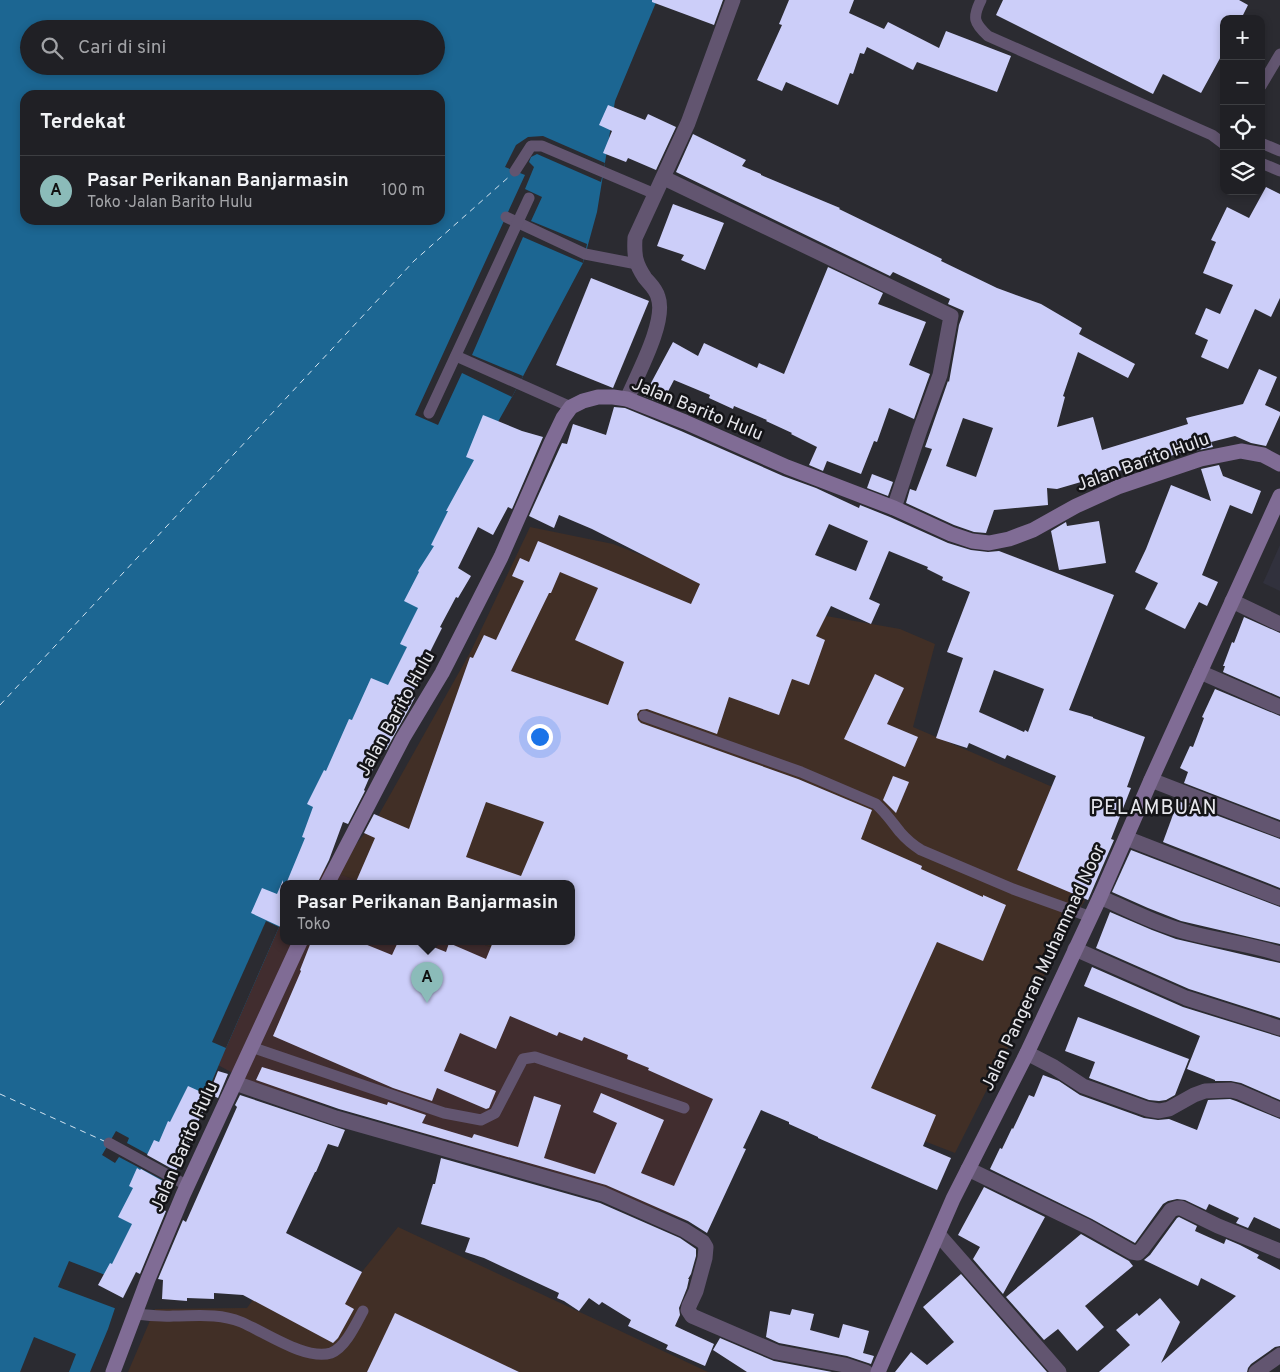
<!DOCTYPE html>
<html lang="id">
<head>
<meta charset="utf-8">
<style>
  :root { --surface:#202025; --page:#2d2d32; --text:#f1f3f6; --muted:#a2a3a7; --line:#3d3e42; --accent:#8bbbb9 }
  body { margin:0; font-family:Overpass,sans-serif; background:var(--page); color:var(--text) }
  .controls { position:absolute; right:15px; top:15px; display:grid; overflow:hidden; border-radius:10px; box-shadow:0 2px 8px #0003 }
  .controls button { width:45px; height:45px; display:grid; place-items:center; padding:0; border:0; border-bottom:1px solid var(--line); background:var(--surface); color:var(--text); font:25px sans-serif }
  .you { position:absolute; left:539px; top:736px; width:18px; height:18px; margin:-12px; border:4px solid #fff; border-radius:50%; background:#1a73e8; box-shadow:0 0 0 8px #1a73e833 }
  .badge { display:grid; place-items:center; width:32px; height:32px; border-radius:50%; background:var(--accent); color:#111; font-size:16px; font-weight:700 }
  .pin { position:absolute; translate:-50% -41px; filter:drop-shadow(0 1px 2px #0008) }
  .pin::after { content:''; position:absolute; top:26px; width:18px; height:15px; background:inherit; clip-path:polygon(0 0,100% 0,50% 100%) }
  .popup { position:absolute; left:280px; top:880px; width:295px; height:65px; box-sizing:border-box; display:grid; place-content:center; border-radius:10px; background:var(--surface); filter:drop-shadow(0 1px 4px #0005); font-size:16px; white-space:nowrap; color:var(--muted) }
  .popup b { font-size:19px; color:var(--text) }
  .popup::after { content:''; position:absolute; left:50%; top:100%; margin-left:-10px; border:10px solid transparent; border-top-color:var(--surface) }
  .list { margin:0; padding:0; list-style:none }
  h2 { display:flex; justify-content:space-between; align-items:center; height:65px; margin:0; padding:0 20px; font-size:21px }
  h2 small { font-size:16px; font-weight:400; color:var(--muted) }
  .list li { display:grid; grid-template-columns:32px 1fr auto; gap:15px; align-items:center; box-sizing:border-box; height:70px; padding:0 20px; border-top:1px solid var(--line) }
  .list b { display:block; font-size:19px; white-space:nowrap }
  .list p { margin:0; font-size:16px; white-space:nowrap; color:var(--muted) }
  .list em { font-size:16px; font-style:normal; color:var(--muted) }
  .icon { flex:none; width:28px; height:28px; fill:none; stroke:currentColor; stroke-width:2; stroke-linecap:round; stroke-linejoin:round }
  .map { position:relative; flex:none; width:1280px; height:1372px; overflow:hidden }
  .search { position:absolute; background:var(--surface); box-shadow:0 2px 8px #0003; left:20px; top:20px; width:425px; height:55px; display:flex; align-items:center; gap:12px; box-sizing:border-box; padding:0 18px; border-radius:28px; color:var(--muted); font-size:19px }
  .panel { position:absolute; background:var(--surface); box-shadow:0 2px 8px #0003; left:20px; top:90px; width:425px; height:135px; border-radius:15px }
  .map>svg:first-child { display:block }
</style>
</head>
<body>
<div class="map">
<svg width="1280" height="1372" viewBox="0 0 1280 1372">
  <rect width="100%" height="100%" fill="#2b2b31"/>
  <path fill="#412d2f" d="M295,856L365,884H283V942H477L539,965L746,1058L687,1221L590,1183L247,1081L218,1065L212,1042Z"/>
  <g fill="#412f26">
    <path d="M530,527L613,544L775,607L900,629L935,644L913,727L1099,807L1065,889L1085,901L1074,916L955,1153L852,1113L539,965L477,942H571V884H365L334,872L377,818L471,651Z"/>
    <path d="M398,1227L708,1372H128L155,1309L247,1308L287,1253L353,1283Z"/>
  </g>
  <path fill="#31313d" d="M1280,545V591L1263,583Z"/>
  <path fill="#1c6692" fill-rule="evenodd" d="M0,0H657L615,101L597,212L583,263L512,397L481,452L393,685L309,858L297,884H283V918L226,1048L175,1169L161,1192L125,1278L108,1329L90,1372H0ZM29,29H436V66H29ZM25,95H440V220H25Z"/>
  <g fill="#2b2b31">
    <path d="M543,136L605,163L601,182L537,154L531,157L529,162L534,167L525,189L542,197L531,221L587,244L583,263L523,237L472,355L523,376L512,397L462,373L438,425L415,415L525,175L505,167L516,145L528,137Z"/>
    <path d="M266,921L279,927L226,1048L212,1042Z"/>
    <path d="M116,1131L129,1138L127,1143L175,1169L168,1183L119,1157L115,1163L102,1155Z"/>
    <path d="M69,1261L126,1283L117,1309L58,1287Z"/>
    <path d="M34,1337L76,1354L69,1372H20Z"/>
  </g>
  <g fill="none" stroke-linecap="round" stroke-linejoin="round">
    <g stroke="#d3e4f1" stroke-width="1" stroke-dasharray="6 5" stroke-linecap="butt">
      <path d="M0,705L414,261L511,175"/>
      <path d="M0,1094L104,1141"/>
    </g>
  </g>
  <g fill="#cccef9" fill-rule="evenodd">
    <path d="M652,0H723L714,25L652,2Z"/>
    <path d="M789,0H854L849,13L884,29L888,22L939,48L946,31L1011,56L997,92L917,62L913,70L867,47L864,54L860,53L853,74L850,73L838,105L786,82L782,91L757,80L782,25L779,24Z"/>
    <path d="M1003,0H1239L1248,5L1241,19H1224V51L1201,93L1163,74L1153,94L996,15Z"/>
    <path d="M608,105L645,120L648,114L676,127L656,170L628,158L626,162L603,153L612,131L599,125Z"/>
    <path d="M693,134L746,160L742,166L761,174V175L840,208L839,209L942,259L941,261L997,288L1041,304L1082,328L1079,334L1135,364L1128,378L1078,352L1063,396L1065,397L1057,427L1093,417L1102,450L1188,424L1186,418L1243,404L1259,369L1277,377L1265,405L1280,412V415L1266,446L1251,443L1235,436L1211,442L1213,447L1195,451L1194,449L1057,489L1047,488L1048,505L994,510L986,533L974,532L954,525L906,503L910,489L916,491L932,449L925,447L948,381L949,382L959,325L964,311L948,304L950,299L893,272L890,276L676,172ZM963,418L993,428L976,477L946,466Z"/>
    <path d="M1266,187L1280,194V298L1271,317L1255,309L1228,369L1201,357L1208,340L1195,334L1206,308L1220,314L1233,285L1203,273L1216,242L1211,240L1227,207L1249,218Z"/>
    <path d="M673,204L724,223L705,270L681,260L684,255L657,246Z"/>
    <path d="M828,267L883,293L878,304L926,322L909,365L930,374L914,419L889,408L877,442L874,441L861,474L827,461L823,471L809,465L817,447L791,434L792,433L766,421L767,420L734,406L733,409L709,398L710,395L674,380L662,403L644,396L673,342L698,356L704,343L757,368L759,363L784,374Z"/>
    <path d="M591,278L649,301L613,388L556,365Z"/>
    <path d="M614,407L625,408L681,431L783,476L816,488L859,508L860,505L890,517L948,543L971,550L988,552L999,551L1114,595L1069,710L1093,717V718L1145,737L1127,787L1131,788L1111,839L1114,840L1088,900L1017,870L1056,776L1007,755L1005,759L969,743L967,748L936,738L963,658L947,652L970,592L942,580L943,577L927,569L928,567L889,551L869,599L880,604L871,624L831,606L816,636L825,640L809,685L792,679L779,715L729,697L717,734L647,709L640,710L637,714L638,720L641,723L798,779L872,810L861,839L922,866L921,869L983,897V895L1006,905L983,961L937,942L871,1088L936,1115L923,1146L951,1158L937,1190L818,1138V1137L789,1124V1122L761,1110L743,1148L746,1149L707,1233L688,1221L606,1185L339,1109L256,1080L262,1067L387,1105L388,1102L426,1115L422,1123L472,1138L474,1134L518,1147L534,1096L561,1105L544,1158L595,1174L617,1123L593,1112L601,1093L664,1120L641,1173L674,1186L713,1099L648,1070L649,1068L627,1059L628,1055L584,1037L582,1041L559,1032L557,1036L510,1016L496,1049L460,1033L444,1071L496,1091L489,1108L486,1109L437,1088L432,1101L393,1088L273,1036L301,971L300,970L311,942H360L392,955L398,942H421L446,952L449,943L486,959L493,942H571V884H355L375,838L364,833L374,814L409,829L470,657L473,658L484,635L496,640L524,581L512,576L520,558L529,562L538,541L691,604L700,584L592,529L559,515L554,528L529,516L562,443L567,444L573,424L606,435ZM829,524L868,541L856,571L815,555ZM560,572L598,588L575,640L624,662L608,705L511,671L549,593H551ZM994,670L1044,689L1028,732L1025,730L1024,732L979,712ZM486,802L544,822L521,876L466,857Z"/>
    <path d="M483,415L522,431L543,437L512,509L508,507L493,535L478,527L458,568L471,576L458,598L456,597L440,627L442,628L426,660L428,662L411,696L415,697L409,709L386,750L382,748L364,790L365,791L348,824L343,822L329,860L319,880L318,884H286L305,838L302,837L313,807L307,804L324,770L326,771L349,719L352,720L371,678L388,685L407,647L400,644L418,608L404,601L419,572L418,571L434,546L431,545L448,511H446L474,460L466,457Z"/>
    <path d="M1219,465L1223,476L1261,491L1252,514L1230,505L1202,575L1218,582L1207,606L1199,602L1185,629L1145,609L1158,583L1135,572L1146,549L1171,485L1211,501L1201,469Z"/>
    <path d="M872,474L893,482L888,496L867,488Z"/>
    <path d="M1099,521L1106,563L1059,570L1051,531L1066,522L1067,526Z"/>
    <path d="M1244,617L1280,633V697L1223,672L1225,666H1223L1232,642L1234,643Z"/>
    <path d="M875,674L904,688L887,724L918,737L905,767L844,739Z"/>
    <path d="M1215,689L1280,716V820L1184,783L1188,772L1180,768L1190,746L1193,747L1204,718L1202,717Z"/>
    <path d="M893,776L909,782L896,813L883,800Z"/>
    <path d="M1178,801L1280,839V888L1163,842Z"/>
    <path d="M1131,850L1280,907V944L1181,921L1148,908L1112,892Z"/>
    <path d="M283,880V928L251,913L262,888L277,894Z"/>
    <path d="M1110,912L1152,930L1176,939L1280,963V1018L1189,989L1096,948Z"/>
    <path d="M1092,967L1183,1007L1280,1037V1100L1241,1083L1231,1081H1215V1080L1187,1069L1200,1036L1084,986Z"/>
    <path d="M1078,1017L1189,1059L1175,1095L1166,1100L1159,1101L1149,1100L1089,1078L1095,1062L1065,1051Z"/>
    <path d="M218,1071L228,1074L218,1098L209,1094Z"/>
    <path d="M1043,1075L1059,1081L1080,1095L1144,1118L1158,1120L1169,1119L1197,1130L1208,1100L1230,1099L1236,1101L1280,1119V1229L1254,1217L1248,1228L1236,1223L1239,1218L1209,1204L1206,1210L1185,1200L1177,1199L1168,1201L1163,1204L1135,1243L1092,1219L990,1169L1000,1148L1002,1149L1012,1128L1013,1129L1029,1095L1034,1097Z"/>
    <path d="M188,1086L210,1096L176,1171L147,1155L154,1140L159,1142L168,1121L170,1122Z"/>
    <path d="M240,1095L345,1130L338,1147L328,1144L316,1172H315L286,1233L362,1272L345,1304L354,1309L338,1338L333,1343L243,1295L214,1293V1299L187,1298V1301L162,1299L163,1280L158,1279L183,1220L186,1222L237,1107L235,1105Z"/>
    <path d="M441,1158L600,1203L680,1238L696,1249V1256L691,1274L688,1279H689L687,1288L679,1308L680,1315L675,1326L714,1344L705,1366L666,1349L668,1345L628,1326L631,1320L602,1302L599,1305L589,1298L579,1311L564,1301L557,1298L559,1293L484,1258L465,1252L470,1238L421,1224L433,1184H435Z"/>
    <path d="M137,1168L140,1170L141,1169L170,1185L159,1208L166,1211L140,1274L136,1272L123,1298L98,1285L110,1263L112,1264L132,1224L118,1217L133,1188L129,1186Z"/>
    <path d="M984,1187L1045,1217L1003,1294L973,1259L980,1247L958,1235Z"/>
    <path d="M1179,1217L1197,1226L1195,1231L1224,1244L1226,1239L1240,1245L1259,1255L1257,1258L1280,1270V1346L1275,1347L1251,1364L1248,1368L1247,1372H1099L1130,1345L1116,1330L1137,1313L1139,1316L1160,1298L1180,1322L1161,1363L1236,1296L1201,1278L1198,1286L1144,1260L1150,1255L1177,1218Z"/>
    <path d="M1081,1234L1129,1261L1133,1266L1085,1306L1104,1327L1077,1351L1058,1329L1044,1340L1006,1297Z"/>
    <path d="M961,1274L1047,1372H895L911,1352L927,1365L954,1342L923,1307Z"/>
    <path d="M792,1309L814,1314L810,1330L839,1338L843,1324L869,1331L863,1353L874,1356L871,1364L847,1356L779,1343L766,1337L770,1311L790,1315Z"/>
    <path d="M395,1313L519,1372H367Z"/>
    <path d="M720,1338L774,1361L832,1372H747L713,1350Z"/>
  </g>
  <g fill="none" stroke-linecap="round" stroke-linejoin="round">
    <g stroke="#625570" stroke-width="11">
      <path d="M981,0C972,18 974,23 988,36L1212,135L1224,144"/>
      <path d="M1261,86L1280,54"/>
      <path d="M1261,143L1280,151"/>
      <path d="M1261,163L1280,171"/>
      <path d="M515,171L531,146H542L655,194"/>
      <path d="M506,217L585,254L637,264"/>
      <path d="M456,356L571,407"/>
      <path d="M429,413L529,198"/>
      <path d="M644,716L801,772L876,804C886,813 892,822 900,832C906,839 913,845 921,850L1013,889L1091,917"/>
      <path d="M251,1047L444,1113L481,1120L495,1113L523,1059L535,1057L684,1108"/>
      <path d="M109,1143L188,1186"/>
      <path d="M135,1314C147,1315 160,1317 173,1316C197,1316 218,1313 241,1322C265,1332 306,1361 331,1353C345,1348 356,1324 363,1311"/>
    </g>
    <g stroke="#625570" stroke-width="15">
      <path d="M664,178L951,316L940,375L920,430L894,508"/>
      <path d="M627,399C637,375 667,321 658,297C656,289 650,284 645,278C635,263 634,255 635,238L688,123L733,0"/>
      <path d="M1232,601L1280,624"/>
      <path d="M1200,672L1280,707"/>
      <path d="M1151,780L1280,830"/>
      <path d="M1126,838L1280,898"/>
      <path d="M1100,897C1129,910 1158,925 1190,933C1220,941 1250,944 1280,954"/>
      <path d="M1075,949L1186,998L1280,1028"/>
      <path d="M1027,1053L1054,1067L1083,1086L1147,1109L1159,1111L1169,1109L1194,1095L1205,1091L1231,1090L1239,1092L1280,1110"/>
      <path d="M235,1083L336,1118L603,1194L684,1230L703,1242L706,1247L705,1258L696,1291L689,1306L688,1310L692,1316L776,1352L845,1365L866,1372"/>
      <path d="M968,1169L1088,1227L1132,1252L1138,1253L1142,1249L1171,1210L1177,1208H1181L1218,1226L1280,1251"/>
      <path d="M938,1234L1059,1372"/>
      <path d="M1256,1372L1280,1355"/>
    </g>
    <g stroke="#806c95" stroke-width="15">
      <path d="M327,884L403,738L442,673L501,557L551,443L563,418L571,407L583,401L598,397H613L627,399L685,422L787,467L894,508L951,534L972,541L989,543L1009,539L1033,530L1076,506L1118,487L1201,459L1241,451L1263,455L1280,464"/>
      <path d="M113,1372L148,1279L183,1195L300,942"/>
      <path d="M878,1372L953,1199L1027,1053L1100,897L1151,780L1280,496"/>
    </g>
  </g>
  <g text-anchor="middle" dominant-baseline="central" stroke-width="5" stroke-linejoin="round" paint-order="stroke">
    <g font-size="18" fill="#e7e7ec" stroke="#141417">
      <text transform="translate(697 410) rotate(22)">Jalan Barito Hulu</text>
      <text transform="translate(1143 463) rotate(-20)">Jalan Barito Hulu</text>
      <text transform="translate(397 714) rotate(-61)">Jalan Barito Hulu</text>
      <text transform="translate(1044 968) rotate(-65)">Jalan Pangeran Muhammad Noor</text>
      <text transform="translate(185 1147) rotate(-66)">Jalan Barito Hulu</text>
    </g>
    <g font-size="20" letter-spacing="1" fill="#e7e7ec" stroke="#141417">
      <text x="1154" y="809">PELAMBUAN</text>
    </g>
  </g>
</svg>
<div class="controls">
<button>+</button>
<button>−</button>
<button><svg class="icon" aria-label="locate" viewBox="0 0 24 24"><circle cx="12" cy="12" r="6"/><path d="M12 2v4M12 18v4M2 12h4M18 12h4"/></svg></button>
<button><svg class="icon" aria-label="layers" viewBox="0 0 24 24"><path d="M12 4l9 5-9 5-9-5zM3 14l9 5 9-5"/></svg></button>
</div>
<div class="you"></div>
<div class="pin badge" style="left:427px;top:1003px">A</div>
<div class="popup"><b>Pasar Perikanan Banjarmasin</b>Toko</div>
<div class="search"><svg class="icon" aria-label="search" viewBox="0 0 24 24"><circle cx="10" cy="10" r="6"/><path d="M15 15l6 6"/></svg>Cari di sini</div>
<section class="panel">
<h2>Terdekat<small></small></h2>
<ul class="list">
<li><span class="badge">A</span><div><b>Pasar Perikanan Banjarmasin</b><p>Toko · Jalan Barito Hulu</p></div><em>100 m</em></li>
</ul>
</section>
</div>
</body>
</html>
